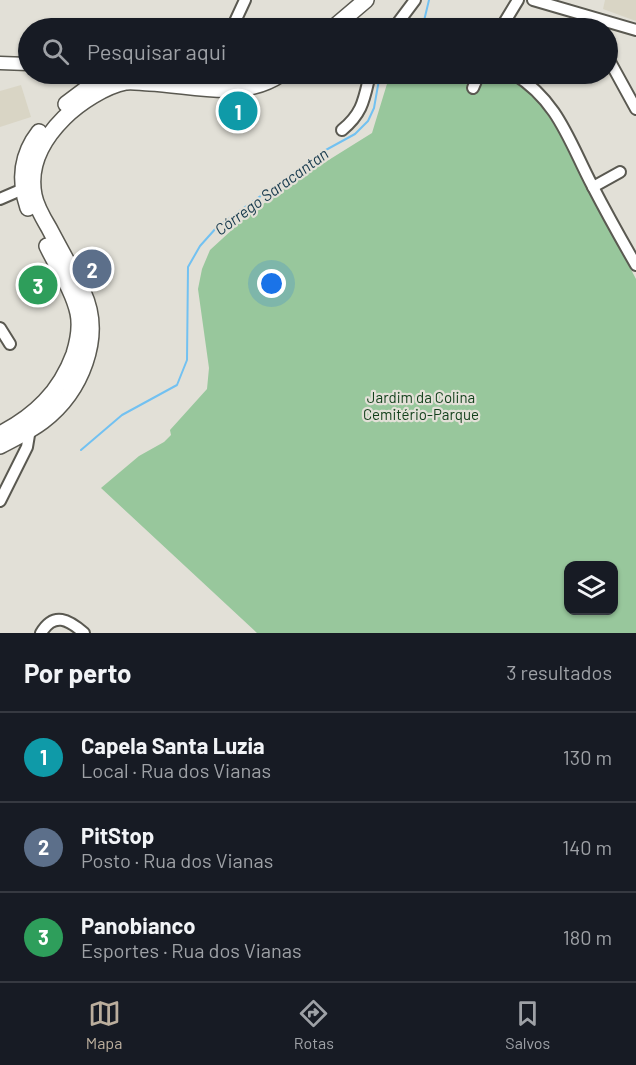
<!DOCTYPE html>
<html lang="pt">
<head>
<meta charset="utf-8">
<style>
  :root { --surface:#171b24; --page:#20242c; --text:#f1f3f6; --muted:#9ea1a6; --line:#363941; --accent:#bbae9d }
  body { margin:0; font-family:Barlow,sans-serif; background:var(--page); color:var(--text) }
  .controls { position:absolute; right:18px; bottom:18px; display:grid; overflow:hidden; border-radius:12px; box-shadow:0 2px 4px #0004 }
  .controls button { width:54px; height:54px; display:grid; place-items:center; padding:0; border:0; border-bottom:2px solid var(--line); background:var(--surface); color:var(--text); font:30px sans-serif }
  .you { position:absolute; left:272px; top:284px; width:21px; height:21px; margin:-15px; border:4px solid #fff; border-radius:50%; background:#1a73e8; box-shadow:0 0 0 9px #1a73e833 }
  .badge { display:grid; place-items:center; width:39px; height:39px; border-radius:50%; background:var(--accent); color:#fff; font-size:20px; font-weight:700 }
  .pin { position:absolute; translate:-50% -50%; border:3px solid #fff; box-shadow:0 2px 6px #0006 }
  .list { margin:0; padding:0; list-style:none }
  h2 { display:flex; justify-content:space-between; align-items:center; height:78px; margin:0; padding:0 24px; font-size:26px }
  h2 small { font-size:20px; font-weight:400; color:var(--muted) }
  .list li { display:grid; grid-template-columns:39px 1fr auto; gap:18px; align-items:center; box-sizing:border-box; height:90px; padding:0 24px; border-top:2px solid var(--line) }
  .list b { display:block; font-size:22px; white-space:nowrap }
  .list p { margin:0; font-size:20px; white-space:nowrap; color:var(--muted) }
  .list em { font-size:20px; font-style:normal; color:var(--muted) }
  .icon { flex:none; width:33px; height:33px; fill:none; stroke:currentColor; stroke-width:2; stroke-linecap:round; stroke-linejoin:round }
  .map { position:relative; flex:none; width:636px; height:633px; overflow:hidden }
  .search { position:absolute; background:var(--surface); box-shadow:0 2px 4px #0004; left:18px; right:18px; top:18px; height:66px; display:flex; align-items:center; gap:15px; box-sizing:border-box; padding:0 21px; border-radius:33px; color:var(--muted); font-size:22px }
  .sheet { height:348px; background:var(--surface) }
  nav { display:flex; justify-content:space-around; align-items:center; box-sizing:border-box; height:84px; border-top:2px solid var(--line); background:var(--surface); font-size:16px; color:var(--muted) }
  nav a { display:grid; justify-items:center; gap:3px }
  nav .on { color:var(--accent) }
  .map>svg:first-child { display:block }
</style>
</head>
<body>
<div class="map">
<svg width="636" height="633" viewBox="0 0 636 633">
  <rect width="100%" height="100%" fill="#e2e0d7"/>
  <g fill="#d9d5c5">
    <path d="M605,0H636V21L603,9Z"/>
    <path d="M21,85L31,117L0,127V91Z"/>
  </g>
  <path fill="#98c79c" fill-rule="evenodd" d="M390,74H509L538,100L557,129L636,279V633H257L101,488L139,456L164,442L171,435L170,430L207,389L209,368L198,289L202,269L210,250L246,217L287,186L372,133ZM568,566H614V610H568Z"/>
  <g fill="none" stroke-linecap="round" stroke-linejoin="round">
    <g stroke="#72c1f1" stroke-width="2">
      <path d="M419,28L423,25L429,0"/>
      <path d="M81,450L122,415L177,385L187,360L188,267L200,246L217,227L324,151L355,134L368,121L374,108L380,74"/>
    </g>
    <g stroke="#5a5951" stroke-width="14">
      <g id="minor">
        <path d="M533,0L636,30"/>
        <path d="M583,15L591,28"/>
        <path d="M232,28L245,0"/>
        <path d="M394,28L415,0"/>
        <path d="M501,28L518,0"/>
        <path d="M608,58L636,109"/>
        <path d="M514,74C558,101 569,141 592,185C606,212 621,239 636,265"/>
        <path d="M473,88L479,74"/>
        <path d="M342,130C363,113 364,99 370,74"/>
        <path d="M593,187L620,172"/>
        <path d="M0,199L30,186"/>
        <path d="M0,328L10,344"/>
        <path d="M0,501L27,447L30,429"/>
        <path d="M41,633C54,611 69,620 84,633"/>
      </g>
    </g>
    <g stroke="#5a5951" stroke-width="15">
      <path id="tertiary" d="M0,63L28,64"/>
    </g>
    <g stroke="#5a5951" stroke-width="18">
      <g id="primary">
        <path d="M333,28L366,0"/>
        <path d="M171,74L237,80"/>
        <path d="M66,104L94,83L116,74"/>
        <path d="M28,208C19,181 21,155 39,132"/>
        <path d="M0,434C35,416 60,392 74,354C78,341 81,327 78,313C73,290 57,267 47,246"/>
        <path d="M0,446C15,438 30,431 43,421C81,392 104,337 83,292C72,270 60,249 49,228C43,218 36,206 34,195C28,165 44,138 64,118C79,103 105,86 126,82C134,81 142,83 149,83C194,85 241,101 281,74"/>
      </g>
    </g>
    <use href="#minor" stroke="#fff" stroke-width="10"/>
    <use href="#tertiary" stroke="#fff" stroke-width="12"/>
    <use href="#primary" stroke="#fff" stroke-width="15"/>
  </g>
  <g text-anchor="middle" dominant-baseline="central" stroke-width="4.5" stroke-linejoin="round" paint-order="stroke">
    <g font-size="15" fill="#113f1a" stroke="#e2e0d7">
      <text x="421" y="397">Jardim da Colina<tspan x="421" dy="17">Cemitério-Parque</tspan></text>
    </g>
    <g font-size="16" font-style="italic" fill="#14374b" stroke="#e2e0d7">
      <text transform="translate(271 191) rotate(-36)">Córrego Saracantan</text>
    </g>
  </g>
</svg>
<div class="controls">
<button><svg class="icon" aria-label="layers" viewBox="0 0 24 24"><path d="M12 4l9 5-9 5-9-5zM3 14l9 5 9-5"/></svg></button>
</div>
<div class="you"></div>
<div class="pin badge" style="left:238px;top:111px;background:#0f9aa8">1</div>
<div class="pin badge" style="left:92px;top:269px;background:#5c6f8a">2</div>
<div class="pin badge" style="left:38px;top:285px;background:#2e9e5b">3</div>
<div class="search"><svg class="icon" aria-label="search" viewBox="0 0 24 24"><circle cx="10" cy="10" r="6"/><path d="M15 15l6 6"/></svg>Pesquisar aqui</div>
</div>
<section class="sheet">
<h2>Por perto<small>3 resultados</small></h2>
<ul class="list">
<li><span class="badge" style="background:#0f9aa8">1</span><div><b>Capela Santa Luzia</b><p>Local · Rua dos Vianas</p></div><em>130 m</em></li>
<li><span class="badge" style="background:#5c6f8a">2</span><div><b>PitStop</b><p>Posto · Rua dos Vianas</p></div><em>140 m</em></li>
<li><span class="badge" style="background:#2e9e5b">3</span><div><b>Panobianco</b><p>Esportes · Rua dos Vianas</p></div><em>180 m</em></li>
</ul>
</section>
<nav>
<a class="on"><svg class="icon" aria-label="map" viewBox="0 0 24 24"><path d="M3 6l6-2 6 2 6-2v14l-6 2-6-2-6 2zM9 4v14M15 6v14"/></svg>Mapa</a>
<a><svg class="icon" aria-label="directions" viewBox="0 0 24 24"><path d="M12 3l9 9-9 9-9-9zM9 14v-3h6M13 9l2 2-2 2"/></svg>Rotas</a>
<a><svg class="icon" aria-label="saved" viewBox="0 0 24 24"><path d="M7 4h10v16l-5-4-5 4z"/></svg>Salvos</a>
</nav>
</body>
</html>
